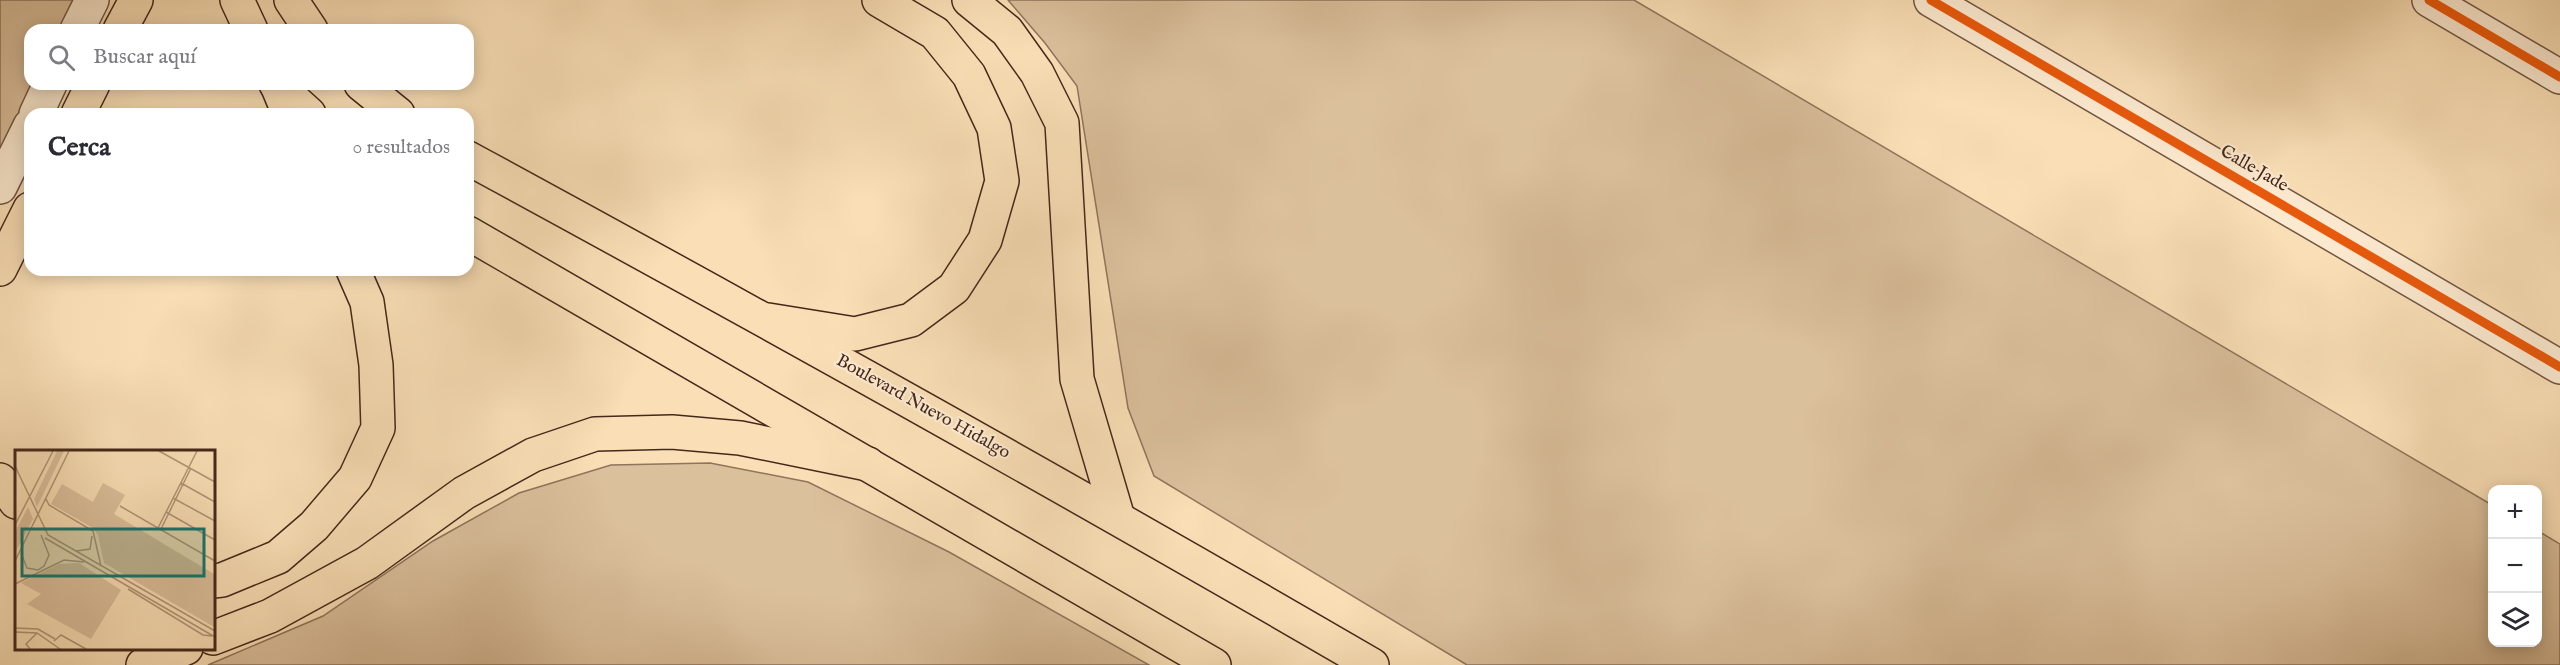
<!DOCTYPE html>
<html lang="es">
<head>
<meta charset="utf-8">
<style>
  :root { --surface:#fff; --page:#f2f2f3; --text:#2b2b33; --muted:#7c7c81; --line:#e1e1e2 }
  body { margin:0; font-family:"IM FELL English",serif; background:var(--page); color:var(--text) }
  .controls { position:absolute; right:18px; bottom:18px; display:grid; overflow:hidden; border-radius:12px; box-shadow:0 3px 15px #0003 }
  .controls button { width:54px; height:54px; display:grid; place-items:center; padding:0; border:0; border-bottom:2px solid var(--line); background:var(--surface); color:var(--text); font:30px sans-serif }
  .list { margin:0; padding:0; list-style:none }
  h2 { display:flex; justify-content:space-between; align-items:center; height:78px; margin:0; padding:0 24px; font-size:26px }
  h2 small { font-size:20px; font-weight:400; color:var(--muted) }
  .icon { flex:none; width:33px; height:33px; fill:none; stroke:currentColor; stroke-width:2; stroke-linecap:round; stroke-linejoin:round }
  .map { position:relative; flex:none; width:2560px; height:665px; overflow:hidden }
  .search { position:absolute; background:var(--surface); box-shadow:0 3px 15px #0003; left:24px; top:24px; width:450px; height:66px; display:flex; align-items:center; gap:15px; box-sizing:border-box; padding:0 21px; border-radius:18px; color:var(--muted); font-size:22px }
  .panel { position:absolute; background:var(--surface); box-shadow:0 3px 15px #0003; left:24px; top:108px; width:450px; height:168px; border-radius:18px }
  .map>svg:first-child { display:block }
</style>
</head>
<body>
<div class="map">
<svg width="2560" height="665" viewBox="0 0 2560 665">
  <rect width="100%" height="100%" fill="#fadfb6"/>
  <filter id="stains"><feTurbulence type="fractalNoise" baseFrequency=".00333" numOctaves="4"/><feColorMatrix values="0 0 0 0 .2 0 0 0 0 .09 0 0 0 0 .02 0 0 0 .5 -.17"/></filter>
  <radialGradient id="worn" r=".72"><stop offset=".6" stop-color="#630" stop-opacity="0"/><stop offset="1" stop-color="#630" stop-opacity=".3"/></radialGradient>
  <g fill="#dbc09c" stroke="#90745c" stroke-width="1.5">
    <path d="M0,0H81L66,30H30V84H39L0,161Z"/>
    <path d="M1008,0H1634L2492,505V642H2538V531L2560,544V665H1467L1154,476L1128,408L1077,86L1045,43Z"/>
    <path d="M710,463L808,482L949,552L1149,665H208L323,616L433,541L519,493L611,465Z"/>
  </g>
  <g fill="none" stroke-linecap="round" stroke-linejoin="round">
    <g stroke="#725642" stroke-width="36">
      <g id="minor">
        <path d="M1931,0L2560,367"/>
        <path d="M2429,0L2560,77"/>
        <path d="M77,30L92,0"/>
        <path d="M36,114L50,84"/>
        <path d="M0,187L30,126"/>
      </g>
    </g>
    <g stroke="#44281c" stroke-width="36">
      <g id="major">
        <path d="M237,0L251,30"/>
        <path d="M291,0L311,30"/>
        <path d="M276,84L309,114"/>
        <path d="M361,84L398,114"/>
        <path d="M468,158C772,323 1073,491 1372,665"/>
        <path d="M468,233L1214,665"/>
      </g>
    </g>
    <g stroke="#44281c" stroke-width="36">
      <g id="highway">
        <path d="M969,0L1007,31L1037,73L1062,123L1077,379L1118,518"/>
        <path d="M120,30L136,0"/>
        <path d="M277,85L289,114"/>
        <path d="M78,114L93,84"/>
        <path d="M0,269L30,209"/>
        <path d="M768,320L855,334L911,320L954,288L985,240L1002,181L994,128L969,75L935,33L879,0"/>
        <path d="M0,480L16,502"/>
        <path d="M213,581L222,580L278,557L314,526L355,478L378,428L376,365L367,302L353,270"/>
        <path d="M213,638L270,616L367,563L464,493L533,455L595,434L672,432L740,438L868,464"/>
        <path d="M143,665L186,648"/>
      </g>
    </g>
    <use href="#minor" stroke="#fcead0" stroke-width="33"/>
    <use href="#major" stroke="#fadfb6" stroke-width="33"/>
    <use href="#highway" stroke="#fadfb6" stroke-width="33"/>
    <g stroke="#fcead0" stroke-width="13">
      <g id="cycleway">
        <path d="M1931,0L2560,367"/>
        <path d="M2429,0L2560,77"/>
      </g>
    </g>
    <use href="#cycleway" stroke="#e8590c" stroke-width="9"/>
  </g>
  <g text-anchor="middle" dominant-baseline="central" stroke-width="4.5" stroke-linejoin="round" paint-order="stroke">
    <g font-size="18" fill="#44281c" stroke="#fcead0">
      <text transform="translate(2254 169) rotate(30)">Calle Jade</text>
      <text transform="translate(923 407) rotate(29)">Boulevard Nuevo Hidalgo</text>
    </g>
  </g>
  <g transform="translate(15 450)">
    <rect width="200" height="200" fill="#fadfb6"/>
    <path d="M42,1H49L22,57L19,49ZM88,33L110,45L99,64L199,124V177L89,113L83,85L78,78L36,54L47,34L78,52ZM13,57L18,69L0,103V82ZM64,113L106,140L76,189L12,154L26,144L6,133L44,114Z" fill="#dbc09c"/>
    <path fill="none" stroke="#b19678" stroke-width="1.5" d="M144,1L200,32M0,16L33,85L200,181M166,33L200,52M158,48L200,71M31,49L34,55L78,81L86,116M105,56L200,111M151,62L200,90M0,75L38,1M143,78L182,1M146,79L176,18M30,88L200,187M61,101L75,99L77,86M6,103L12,118L23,120L29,116L34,105L26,85M0,111L54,1M0,134L49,110L69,112M113,139L188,185L197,186M0,178L23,179L40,189M0,182L22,183L45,199M39,191L46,185L71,199M15,199L11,194L22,183"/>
    <path fill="#0f766e" fill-opacity="0.15" stroke="#0f766e" stroke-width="3" d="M7,79H189V126H7Z"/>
    <rect width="200" height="200" fill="none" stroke="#44281c" stroke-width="3"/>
  </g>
  <rect width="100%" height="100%" filter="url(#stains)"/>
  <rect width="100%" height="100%" fill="url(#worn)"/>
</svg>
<div class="controls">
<button>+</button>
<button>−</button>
<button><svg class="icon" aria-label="layers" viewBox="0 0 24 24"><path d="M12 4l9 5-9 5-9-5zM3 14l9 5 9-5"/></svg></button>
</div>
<div class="search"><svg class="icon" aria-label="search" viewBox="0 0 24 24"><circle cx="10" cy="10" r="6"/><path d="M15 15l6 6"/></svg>Buscar aquí</div>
<section class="panel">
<h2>Cerca<small>0 resultados</small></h2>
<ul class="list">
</ul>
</section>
</div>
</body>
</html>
